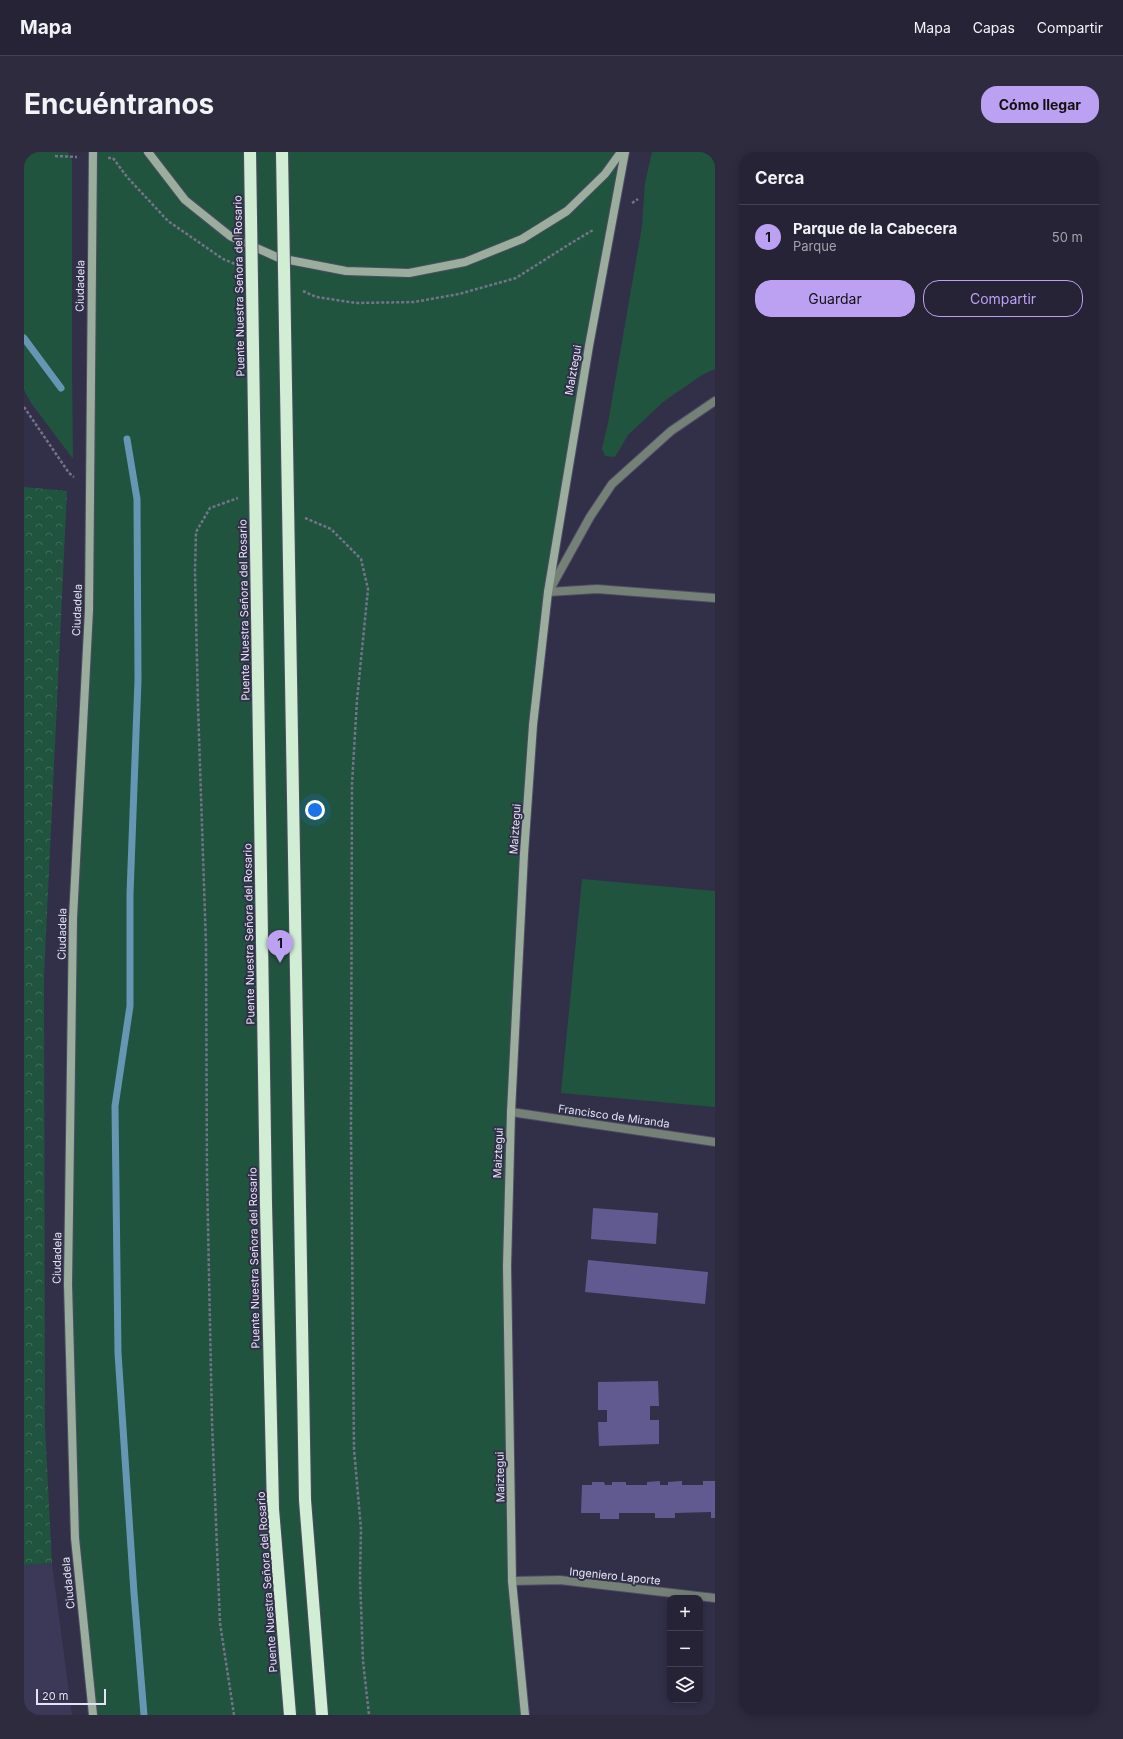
<!DOCTYPE html>
<html lang="es">
<head>
<meta charset="utf-8">
<style>
  :root { --surface:#262337; --page:#2e2b3f; --text:#f1f3f6; --muted:#a4a4ad; --line:#424052; --accent:#bca0f2 }
  body { margin:0; font-family:Inter,sans-serif; background:var(--page); color:var(--text) }
  .controls { position:absolute; right:12px; bottom:12px; display:grid; overflow:hidden; border-radius:8px; box-shadow:0 2px 10px #0003 }
  .controls button { width:36px; height:36px; display:grid; place-items:center; padding:0; border:0; border-bottom:1px solid var(--line); background:var(--surface); color:var(--text); font:20px sans-serif }
  .scale { position:absolute; left:12px; bottom:10px; width:70px; box-sizing:border-box; padding-left:4px; border:2px solid #e4e3f5; border-top:0; font-size:11px; line-height:14px; white-space:nowrap; color:#e4e3f5; -webkit-text-stroke:3px #322f49; paint-order:stroke }
  .you { position:absolute; left:291px; top:658px; width:14px; height:14px; margin:-10px; border:3px solid #fff; border-radius:50%; background:#1a73e8; box-shadow:0 0 0 6px #1a73e833 }
  .badge { display:grid; place-items:center; width:26px; height:26px; border-radius:50%; background:var(--accent); color:#111; font-size:13px; font-weight:700 }
  .pin { position:absolute; translate:-50% -33px; filter:drop-shadow(0 1px 2px #0008) }
  .pin::after { content:''; position:absolute; top:21px; width:14px; height:12px; background:inherit; clip-path:polygon(0 0,100% 0,50% 100%) }
  .list { margin:0; padding:0; list-style:none }
  h2 { display:flex; justify-content:space-between; align-items:center; height:52px; margin:0; padding:0 16px; font-size:17px }
  h2 small { font-size:13px; font-weight:400; color:var(--muted) }
  .list li { display:grid; grid-template-columns:26px 1fr auto; gap:12px; align-items:center; box-sizing:border-box; height:64px; padding:0 16px; border-top:1px solid var(--line) }
  .list b { display:block; font-size:15px; white-space:nowrap }
  .list p { margin:0; font-size:13px; white-space:nowrap; color:var(--muted) }
  .list em { font-size:13px; font-style:normal; color:var(--muted) }
  .actions { display:flex; gap:8px; padding:12px 16px }
  .actions a { flex:1; padding:9px 0; border:1px solid var(--accent); border-radius:16px; text-align:center; font-size:14px; color:var(--accent) }
  .actions .main { background:var(--accent); color:#111 }
  .icon { flex:none; width:22px; height:22px; fill:none; stroke:currentColor; stroke-width:2; stroke-linecap:round; stroke-linejoin:round }
  .map { position:relative; flex:none; width:691px; height:1563px; overflow:hidden; border-radius:16px }
  header { display:flex; align-items:center; gap:24px; box-sizing:border-box; height:56px; padding:0 20px; background:var(--surface); border-bottom:1px solid var(--line) }
  header strong { font-size:19px }
  nav { display:flex; gap:22px; margin-inline-start:auto; font-size:14px }
  .intro { display:flex; align-items:center; justify-content:space-between; box-sizing:border-box; height:96px; padding:0 24px }
  h1 { margin:0; font-size:28px }
  .button { padding:10px 18px; border-radius:16px; background:var(--accent); color:#111; font-size:14px; font-weight:700 }
  main { display:flex; gap:24px; padding:0 24px }
  aside { flex:1; background:var(--surface); border-radius:16px; box-shadow:0 2px 10px #0003 }
  .map>svg:first-child { display:block }
</style>
</head>
<body>
<header>
<strong>Mapa</strong>
<nav><a>Mapa</a><a>Capas</a><a>Compartir</a></nav>
</header>
<div class="intro"><h1>Encuéntranos</h1><a class="button">Cómo llegar</a></div>
<main>
<div class="map">
<svg width="691" height="1563" viewBox="0 0 691 1563">
  <defs>
    <pattern id="forest-crowns" width="20" height="18" patternUnits="userSpaceOnUse"><rect width="20" height="18" fill="#21543e"/><path d="M2 6a3 3 0 1 1 6 0M12 15a3 3 0 1 1 6 0" fill="none" stroke="#416c5a"/></pattern>
  </defs>
  <rect width="100%" height="100%" fill="#322f49"/>
  <path fill="#3b3858" d="M28,1411L48,1563H0V1413Z"/>
  <g fill="#21543e">
    <path d="M0,0H44L48,8V215L49,307L7,251L0,238Z"/>
    <path d="M69,0H601L540,335L509,573L485,1007L488,1429L501,1563H69L51,1386L44,1132L49,766L65,458Z"/>
    <path d="M628,0H691V217L678,223L639,250L604,283L591,305L581,304L578,297L584,271L618,74L621,31Z"/>
    <path d="M558,727L691,739V955L537,941Z"/>
  </g>
  <path fill="url(#forest-crowns)" d="M0,335L43,339L20,824L21,1275L28,1411L0,1413Z"/>
  <g fill="none" stroke-linecap="round" stroke-linejoin="round">
    <g stroke="#6596b4" stroke-width="7">
      <path d="M0,186L37,236"/>
      <path d="M103,287L113,347L114,528L106,742V854L91,954L94,1201L110,1441L120,1563"/>
    </g>
  </g>
  <g fill="#615a91">
    <path d="M569,1056L634,1061L632,1092L567,1087Z"/>
    <path d="M564,1108L684,1120L681,1152L561,1140Z"/>
    <path d="M634,1229L635,1254H626V1268H635V1292L575,1294L574,1270H583V1258H574V1230Z"/>
    <path d="M636,1329V1333H644V1330L658,1329V1333H679V1329H691V1366H687V1360L651,1361V1366H631V1361H595V1367H576V1361H557L558,1333H568V1330H580L581,1333H588V1330H602V1333H623V1330Z"/>
  </g>
  <g fill="none" stroke-linecap="round" stroke-linejoin="round">
    <g stroke="#4e4c65" stroke-width="10">
      <path id="service" d="M524,440L573,437L691,446"/>
    </g>
    <g stroke="#4e4c65" stroke-width="10">
      <g id="minor">
        <path d="M525,439L566,365L588,332L647,279L691,249"/>
        <path d="M487,960L691,990"/>
        <path d="M488,1429L536,1428L691,1446"/>
      </g>
    </g>
    <g stroke="#4e4c65" stroke-width="10">
      <g id="secondary">
        <path d="M69,0L65,458L49,766L44,1132L51,1386L69,1563"/>
        <path d="M124,0L161,48L206,84L255,106L322,119L385,121L441,110L498,87L543,59L581,22L597,0"/>
        <path d="M501,1563L488,1429L483,1114L487,960L500,702L509,573L524,440L565,194L601,0"/>
      </g>
    </g>
    <g stroke="#75738a" stroke-width="2.5" stroke-dasharray="3 2" stroke-linecap="butt">
      <path d="M31,4L53,5"/>
      <path d="M84,6H89L103,25L144,69L199,107L211,112"/>
      <path d="M608,51L614,47"/>
      <path d="M279,139L292,145L332,151L390,150L435,142L492,126L544,93L569,78"/>
      <path d="M0,255L45,321L50,325"/>
      <path d="M281,366L307,377L337,407L344,437L333,548L328,632L327,979L330,1297L337,1377L336,1425L339,1509L345,1563"/>
      <path d="M210,1563L196,1471L188,1270L183,1025L182,793L174,554L171,419L172,380L186,356L214,346"/>
    </g>
    <use href="#service" stroke="#758177" stroke-width="8"/>
    <use href="#minor" stroke="#758177" stroke-width="8"/>
    <use href="#secondary" stroke="#9bad9c" stroke-width="8"/>
    <g stroke="#4e4c65" stroke-width="14" stroke-linecap="butt">
      <g id="motorway-bridge">
        <path d="M226,0L242,1052L249,1357L266,1563"/>
        <path d="M258,0L281,1348L298,1563"/>
      </g>
    </g>
    <use href="#motorway-bridge" stroke="#d1eed4" stroke-width="12"/>
  </g>
  <g text-anchor="middle" dominant-baseline="central" stroke-width="4" stroke-linejoin="round" paint-order="stroke">
    <g font-size="11" fill="#e4e3f5" stroke="#322f49">
      <text transform="translate(56 134) rotate(-89)">Ciudadela</text>
      <text transform="translate(215 134) rotate(-91)">Puente Nuestra Señora del Rosario</text>
      <text transform="translate(549 218) rotate(-80)">Maiztegui</text>
      <text transform="translate(53 458) rotate(-88)">Ciudadela</text>
      <text transform="translate(220 458) rotate(-91)">Puente Nuestra Señora del Rosario</text>
      <text transform="translate(491 677) rotate(-86)">Maiztegui</text>
      <text transform="translate(38 782) rotate(-89)">Ciudadela</text>
      <text transform="translate(225 782) rotate(-91)">Puente Nuestra Señora del Rosario</text>
      <text transform="translate(590 964) rotate(8)">Francisco de Miranda</text>
      <text transform="translate(474 1001) rotate(-88)">Maiztegui</text>
      <text transform="translate(33 1106) rotate(-89)">Ciudadela</text>
      <text transform="translate(230 1106) rotate(-91)">Puente Nuestra Señora del Rosario</text>
      <text transform="translate(476 1325) rotate(-91)">Maiztegui</text>
      <text transform="translate(591 1424) rotate(6)">Ingeniero Laporte</text>
      <text transform="translate(243 1430) rotate(-94)">Puente Nuestra Señora del Rosario</text>
      <text transform="translate(44 1431) rotate(-96)">Ciudadela</text>
    </g>
  </g>
</svg>
<div class="controls">
<button>+</button>
<button>−</button>
<button><svg class="icon" aria-label="layers" viewBox="0 0 24 24"><path d="M12 4l9 5-9 5-9-5zM3 14l9 5 9-5"/></svg></button>
</div>
<div class="scale">20 m</div>
<div class="you"></div>
<div class="pin badge" style="left:256px;top:811px">1</div>
</div>
<aside>
<h2>Cerca<small></small></h2>
<ul class="list">
<li><span class="badge">1</span><div><b>Parque de la Cabecera</b><p>Parque</p></div><em>50 m</em></li>
</ul>
<div class="actions"><a class="main">Guardar</a><a>Compartir</a></div>
</aside>
</main>
</body>
</html>
